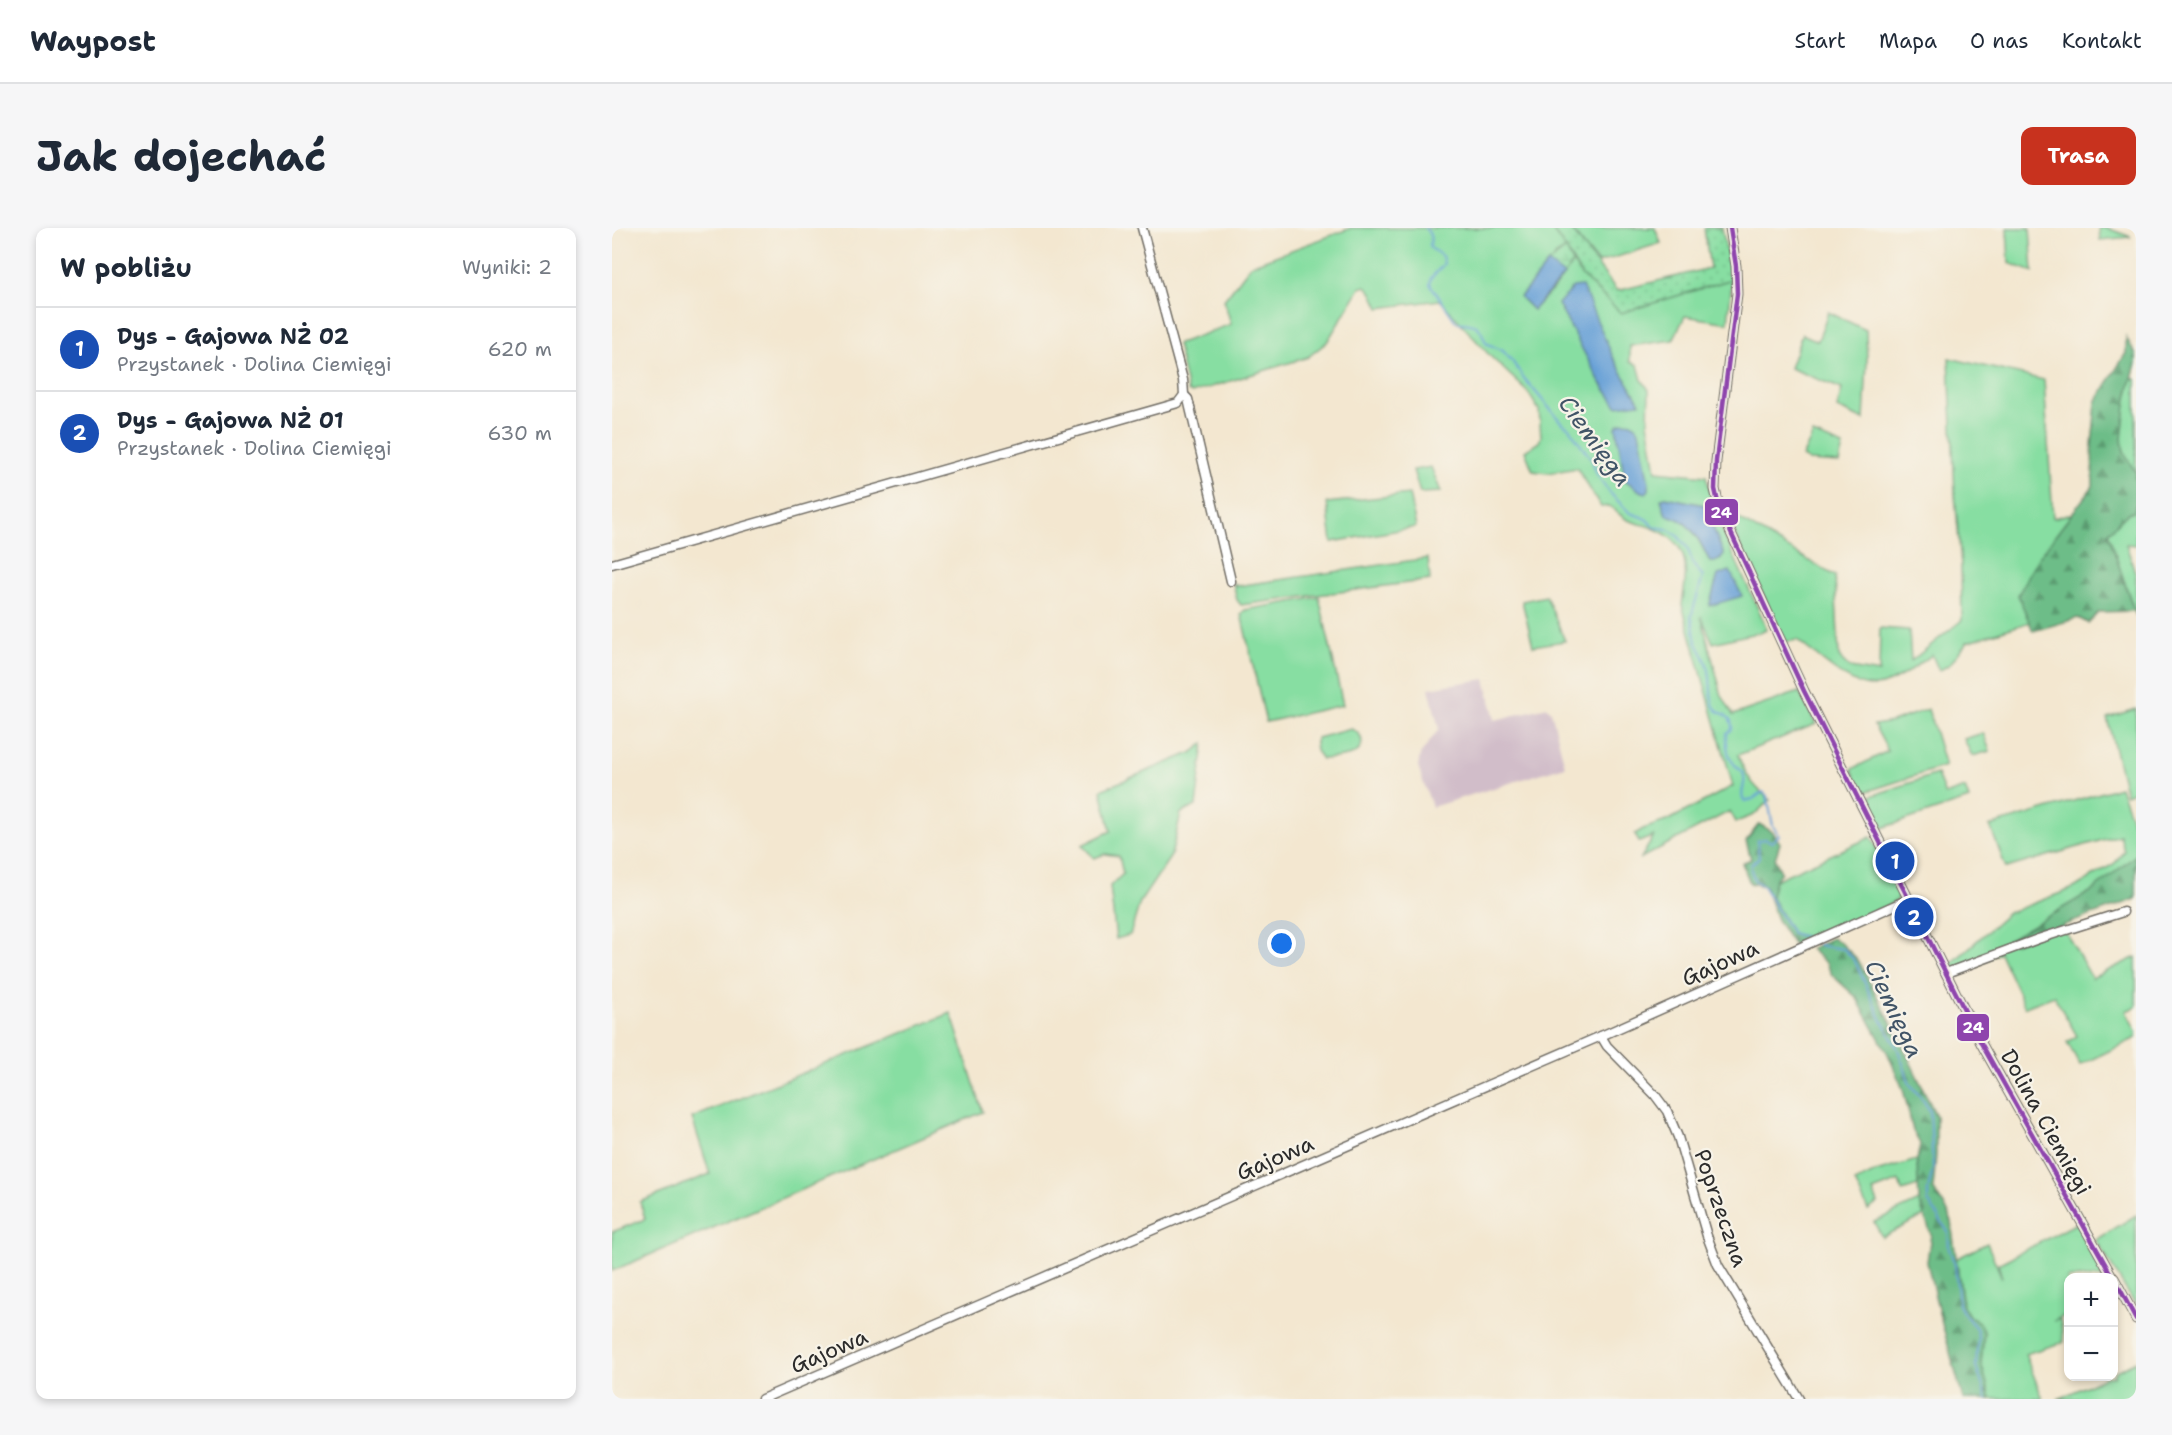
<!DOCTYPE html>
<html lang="pl">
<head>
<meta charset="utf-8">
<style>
  :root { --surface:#fff; --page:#f6f6f7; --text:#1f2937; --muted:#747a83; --line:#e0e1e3; --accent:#c8321e }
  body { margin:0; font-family:"Shantell Sans",sans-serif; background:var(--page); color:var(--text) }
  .controls { position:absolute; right:18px; bottom:18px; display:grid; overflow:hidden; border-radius:12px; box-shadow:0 3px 9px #0003 }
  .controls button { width:54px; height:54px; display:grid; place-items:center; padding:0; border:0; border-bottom:2px solid var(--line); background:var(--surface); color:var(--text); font:30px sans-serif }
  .you { position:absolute; left:670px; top:716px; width:21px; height:21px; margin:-15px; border:4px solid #fff; border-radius:50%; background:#1a73e8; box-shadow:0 0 0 9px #1a73e833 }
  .badge { display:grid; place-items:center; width:39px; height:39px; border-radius:50%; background:var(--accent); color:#fff; font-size:20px; font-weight:700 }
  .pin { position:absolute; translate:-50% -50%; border:3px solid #fff; box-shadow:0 2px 6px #0006 }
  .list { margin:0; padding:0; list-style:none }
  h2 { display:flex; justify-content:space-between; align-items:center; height:78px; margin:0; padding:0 24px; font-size:26px }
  h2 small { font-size:20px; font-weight:400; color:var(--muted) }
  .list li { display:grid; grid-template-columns:39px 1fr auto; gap:18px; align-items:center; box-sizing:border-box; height:84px; padding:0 24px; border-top:2px solid var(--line) }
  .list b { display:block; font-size:22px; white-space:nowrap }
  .list p { margin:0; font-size:20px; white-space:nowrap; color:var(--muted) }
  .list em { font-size:20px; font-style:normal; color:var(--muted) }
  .map { position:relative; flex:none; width:1524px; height:1171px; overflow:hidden; border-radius:12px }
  header { display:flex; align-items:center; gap:36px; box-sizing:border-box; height:84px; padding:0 30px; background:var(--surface); border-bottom:2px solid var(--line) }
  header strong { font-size:28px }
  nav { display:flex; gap:33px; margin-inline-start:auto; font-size:21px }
  .intro { display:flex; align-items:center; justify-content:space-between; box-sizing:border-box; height:144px; padding:0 36px }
  h1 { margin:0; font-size:42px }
  .button { padding:15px 27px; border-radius:12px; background:var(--accent); color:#fff; font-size:21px; font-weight:700 }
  main { display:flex; gap:36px; padding:0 36px }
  aside { flex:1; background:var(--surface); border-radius:12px; box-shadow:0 3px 9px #0003 }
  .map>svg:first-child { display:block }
</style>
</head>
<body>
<header>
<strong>Waypost</strong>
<nav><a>Start</a><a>Mapa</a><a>O nas</a><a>Kontakt</a></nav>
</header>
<div class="intro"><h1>Jak dojechać</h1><a class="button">Trasa</a></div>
<main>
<aside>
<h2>W pobliżu<small>Wyniki: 2</small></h2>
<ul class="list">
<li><span class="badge" style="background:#1a4fb4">1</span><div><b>Dys - Gajowa NŻ 02</b><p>Przystanek · Dolina Ciemięgi</p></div><em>620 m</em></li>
<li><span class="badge" style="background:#1a4fb4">2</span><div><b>Dys - Gajowa NŻ 01</b><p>Przystanek · Dolina Ciemięgi</p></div><em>630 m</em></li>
</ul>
</aside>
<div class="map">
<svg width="1524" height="1171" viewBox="0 0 1524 1171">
  <defs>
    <pattern id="forest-firs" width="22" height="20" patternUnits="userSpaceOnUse" patternTransform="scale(1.5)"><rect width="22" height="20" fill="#6dbd88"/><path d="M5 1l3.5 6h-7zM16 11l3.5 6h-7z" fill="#5a9a6f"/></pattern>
    <pattern id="wetland-marsh" width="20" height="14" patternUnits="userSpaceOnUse" patternTransform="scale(1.5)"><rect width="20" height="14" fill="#87dea2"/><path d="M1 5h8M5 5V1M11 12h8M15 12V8" fill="none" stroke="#75bf8c"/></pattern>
    <pattern id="park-dots" width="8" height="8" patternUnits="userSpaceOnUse" patternTransform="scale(1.5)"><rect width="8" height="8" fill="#87dea2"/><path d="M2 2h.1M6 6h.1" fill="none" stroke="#75bf8c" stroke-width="1.8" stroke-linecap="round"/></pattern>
  </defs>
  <rect width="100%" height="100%" fill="#f7f3e8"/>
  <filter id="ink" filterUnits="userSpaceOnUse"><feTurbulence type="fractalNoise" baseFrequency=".0167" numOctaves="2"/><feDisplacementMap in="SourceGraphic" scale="12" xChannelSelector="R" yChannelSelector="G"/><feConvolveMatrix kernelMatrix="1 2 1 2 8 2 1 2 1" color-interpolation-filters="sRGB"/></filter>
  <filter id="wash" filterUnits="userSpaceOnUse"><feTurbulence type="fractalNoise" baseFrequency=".008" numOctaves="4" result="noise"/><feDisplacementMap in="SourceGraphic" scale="24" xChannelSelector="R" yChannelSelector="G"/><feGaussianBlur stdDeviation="1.35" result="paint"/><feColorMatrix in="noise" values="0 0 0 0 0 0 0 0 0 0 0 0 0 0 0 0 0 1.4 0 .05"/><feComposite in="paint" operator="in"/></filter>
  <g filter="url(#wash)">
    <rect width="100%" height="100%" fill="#f3e7d0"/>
    <path fill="#d1bdc9" d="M873,451L883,492L935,479L939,483L953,538L820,579L806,539L808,527L827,501L817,460Z"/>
    <g fill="#87dea2" stroke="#598466" stroke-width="1.5" fill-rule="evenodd">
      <path d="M739,0H939L954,21L943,28L940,62L961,35L969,47L1009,85L1120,51L1116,95L1073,88L1061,112L1018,118V134L1026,137L1030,152L1037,162L1036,194L1044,243L1094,248L1104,289L1153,396L1154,401L1148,404L1101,415L1089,388L1110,468L1121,487L1187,464L1204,496L1126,527C1134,548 1141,558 1158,572L1142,587L1124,594L1118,583L1029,630L1042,608L1027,614L1023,606L1031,601L1057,592L1121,558L1070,377C1075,344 1080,316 1043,301C1035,297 1025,296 1016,292C1009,289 1003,282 998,278L989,279L965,240L936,245L921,243L913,223L927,214L929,209L927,182L915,163L878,128L828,72L767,80L760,65L754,58L748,60L715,114L696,129L580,165L576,163L565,116L619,96L612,72L639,37ZM1053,269L1092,277L1099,296L1098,334C1087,313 1080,292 1054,287L1049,271Z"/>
      <path d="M958,0H1043L1049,15L986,35Z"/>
      <path d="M1395,0H1418L1421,44L1397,35Z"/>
      <path d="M1487,0H1495L1519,9L1488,12Z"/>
      <path d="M1216,84L1254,102L1255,134L1252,192L1225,180L1230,161L1178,140L1190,106L1206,113Z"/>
      <path d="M1337,130L1432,152L1441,290L1462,285L1407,367L1418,394L1355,414L1338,436L1327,443L1320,427C1305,438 1281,456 1264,458C1238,461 1205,427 1185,412L1174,414L1166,400L1112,282L1223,348L1227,429L1238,440L1267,445L1268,400L1297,402L1299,433L1350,392L1349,337L1343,267Z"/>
      <path d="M1520,150L1524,151V245C1520,238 1514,231 1512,223C1506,204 1515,170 1520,150Z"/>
      <path d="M1201,206L1231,218L1227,235L1197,233L1190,229Z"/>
      <path d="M819,239L829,264L808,265L801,242Z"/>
      <path d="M797,266L804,299L720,314L715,275Z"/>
      <path d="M1524,283V317L1514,316L1524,347V388L1496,305L1517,284Z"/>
      <path d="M816,330L818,352L629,377L625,372L621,355L625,358Z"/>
      <path d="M934,368L953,413L921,418L910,373Z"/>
      <path d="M707,369L731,477L654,494L629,386L633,382Z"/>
      <path d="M1316,481L1333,538L1250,565L1240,541L1276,523L1262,497L1280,494Z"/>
      <path d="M1524,481V563L1514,567L1495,490Z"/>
      <path d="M739,501C753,505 754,523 739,527C730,530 720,530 710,531L704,523L703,514L705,510Z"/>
      <path d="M1371,505L1378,523L1360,528L1352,511Z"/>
      <path d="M592,515L584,578L569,585L559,628L528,674L518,707L504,711L498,658L511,646L507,628L493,626L482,630L470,617L499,603L489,562L581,524Z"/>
      <path d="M1325,546L1333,567L1353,560L1357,571L1270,600L1253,570Z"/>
      <path d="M1508,559L1524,604V627L1480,663L1396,712L1403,715L1450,698L1480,750L1524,729V779L1514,783L1524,803V810L1468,837L1455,814L1465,808L1442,768L1413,779L1388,725L1343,747L1339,736L1396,685L1462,660L1503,635L1512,623L1508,607L1394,640L1378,598Z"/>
      <path d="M1259,609L1287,663V667L1285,673L1208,707L1197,710L1180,705L1158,668L1163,652Z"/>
      <path d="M339,785L371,884L0,1043V1004L33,991L28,974L98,946L80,890Z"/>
      <path d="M1305,932L1306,958L1290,963L1287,953L1261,963L1266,975L1256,982L1243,954L1264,944Z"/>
      <path d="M1307,973L1312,988L1270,1009L1262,994Z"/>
      <path d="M1524,987V1078L1484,1012Z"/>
      <path d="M1465,995L1494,1049L1456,1050V1086L1442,1093L1448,1091L1452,1114L1413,1126L1431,1171H1379L1369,1135L1372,1104L1367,1095L1357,1088L1351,1078L1344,1031L1375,1015L1390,1050L1386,1036Z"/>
      <path d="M1524,1133V1171H1446L1493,1149L1502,1148V1144Z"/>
    </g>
    <g fill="url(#forest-firs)" stroke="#4c745a" stroke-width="1.5">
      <path d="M1514,109L1524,127V135L1515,169L1510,211L1512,225L1524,245V283L1517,284L1496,305L1522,383L1487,384L1476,395L1466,390L1421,403L1406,367L1427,329L1481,258L1480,217L1484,174L1514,125Z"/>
      <path d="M1147,596L1161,604L1168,615L1163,631L1169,644L1163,652L1159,668L1180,705L1197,710L1182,718L1165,692L1153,658L1138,655L1130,635L1139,631L1134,613Z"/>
      <path d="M1524,627V671L1403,715L1396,712L1480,663Z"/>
      <path d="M1220,710L1229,715L1246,732L1286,808L1324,888V927L1321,961L1338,987L1351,1078L1357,1088L1367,1095L1372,1104L1369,1135L1379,1171H1351L1327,1085L1315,1034L1319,1006L1307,973L1305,932L1308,916L1301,903L1291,861L1276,826L1244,769L1220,747L1214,735L1198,721Z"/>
    </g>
    <path fill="url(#wetland-marsh)" stroke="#598466" stroke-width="1.5" d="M954,21L961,35L940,62L921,82L908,69L936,35Z"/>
    <path fill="url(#park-dots)" stroke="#598466" stroke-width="1.5" d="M939,0H958L1005,63L1098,40L1092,0H1110L1120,51L1009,85L969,47L954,21Z"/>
    <g fill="#69a1d7" stroke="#4a6681" stroke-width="1.5">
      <path d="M936,35L952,47L921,82L908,69Z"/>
      <path d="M970,58L1001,129L1028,175L1005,178L987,152L946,76L961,59Z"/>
      <path d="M1011,194C1020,194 1023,196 1027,203L1037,256V262L1034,265L1028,263L1013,252L1004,199L1006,196Z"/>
      <path d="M1053,269L1092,277L1112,327C1109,331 1104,335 1098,334C1088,313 1080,292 1054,287L1049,271Z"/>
      <path d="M1118,343L1130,368L1097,378L1106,347Z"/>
    </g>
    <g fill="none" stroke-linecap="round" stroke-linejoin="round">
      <g stroke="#69a1d7" stroke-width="2">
        <path d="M813,0C819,6 820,11 817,19L830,28L832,36L819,50L818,56L844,94C866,97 866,94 874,115L891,123L900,133L911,149L949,194L957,200L980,232L985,247L998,265L1018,285L1033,290L1042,299L1055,301L1065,307L1075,319L1082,338L1091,348L1079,389C1083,397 1081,405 1084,413C1088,423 1095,431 1097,443C1099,454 1098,466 1101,476C1105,489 1121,483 1120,501L1115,505C1114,516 1115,529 1123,537C1126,542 1131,542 1132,548C1134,557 1128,562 1131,572L1133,573L1141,571L1151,564L1155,568L1161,598L1167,607L1160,614L1153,611L1145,613L1147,629L1139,637V642L1143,653L1151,658L1180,705L1199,711"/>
        <path d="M1206,716L1210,718L1232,721L1243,733L1270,793L1285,819L1298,856L1311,872L1318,883L1321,940L1316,962V973L1336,1004L1337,1021L1343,1037L1347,1077L1352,1086L1364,1100L1366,1109L1364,1138L1375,1171"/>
      </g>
    </g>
  </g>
  <g filter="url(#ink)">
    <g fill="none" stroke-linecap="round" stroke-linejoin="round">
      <g stroke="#716d65" stroke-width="11">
        <g id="minor">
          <path d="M1118,0L1124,38L1125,66L1104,233L1103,261L1107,279L1192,463L1369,815L1501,1050"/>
          <path d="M572,167L576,171L619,353"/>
          <path d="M0,336L566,175L572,167L571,152L530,0"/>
          <path d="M1334,745L1426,711L1511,684"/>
          <path d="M989,808L995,818L1043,867L1055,883L1066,909L1095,1008L1106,1037L1187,1171"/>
          <path d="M1502,1050L1524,1091"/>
          <path d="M150,1171L989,808L1297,671"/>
        </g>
      </g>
      <use href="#minor" stroke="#fff" stroke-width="8"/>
      <g stroke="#f7f3e8" stroke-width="9">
        <g id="bus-1">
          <path d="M1118,0L1124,38L1125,66L1104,233L1103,261L1107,279L1192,463L1369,815L1501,1050"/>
          <path d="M1502,1050L1524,1091"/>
        </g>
      </g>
      <use href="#bus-1" stroke="#8e44ad" stroke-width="4.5"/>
    </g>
  </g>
  <g text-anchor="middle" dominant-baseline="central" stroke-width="4.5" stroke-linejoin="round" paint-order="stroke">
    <g font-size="22" fill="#2b2b2b" stroke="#f7f3e8">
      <text transform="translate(1108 735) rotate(-24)">Gajowa</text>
      <text transform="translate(1434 894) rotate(61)">Dolina Ciemięgi</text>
      <text transform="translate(663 930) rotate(-23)">Gajowa</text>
      <text transform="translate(1109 980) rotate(71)">Poprzeczna</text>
      <text transform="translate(217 1123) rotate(-23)">Gajowa</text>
    </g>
    <g font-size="24" font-style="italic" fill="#415467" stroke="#f7f3e8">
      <text transform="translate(983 213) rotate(54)">Ciemięga</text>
      <text transform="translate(1282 781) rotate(65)">Ciemięga</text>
    </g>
  </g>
  <g stroke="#f7f3e8" stroke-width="2">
    <rect x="1092" y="270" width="35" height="28" rx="6" fill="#8e44ad"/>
    <rect x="1344" y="785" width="34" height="29" rx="6" fill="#8e44ad"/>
  </g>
  <g font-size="16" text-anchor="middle" font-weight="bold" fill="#fff">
    <text x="1109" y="290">24</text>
    <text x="1361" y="805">24</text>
  </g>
</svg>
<div class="controls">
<button>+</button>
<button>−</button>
</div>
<div class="you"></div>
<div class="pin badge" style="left:1283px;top:633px;background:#1a4fb4">1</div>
<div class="pin badge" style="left:1302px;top:689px;background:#1a4fb4">2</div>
</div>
</main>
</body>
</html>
